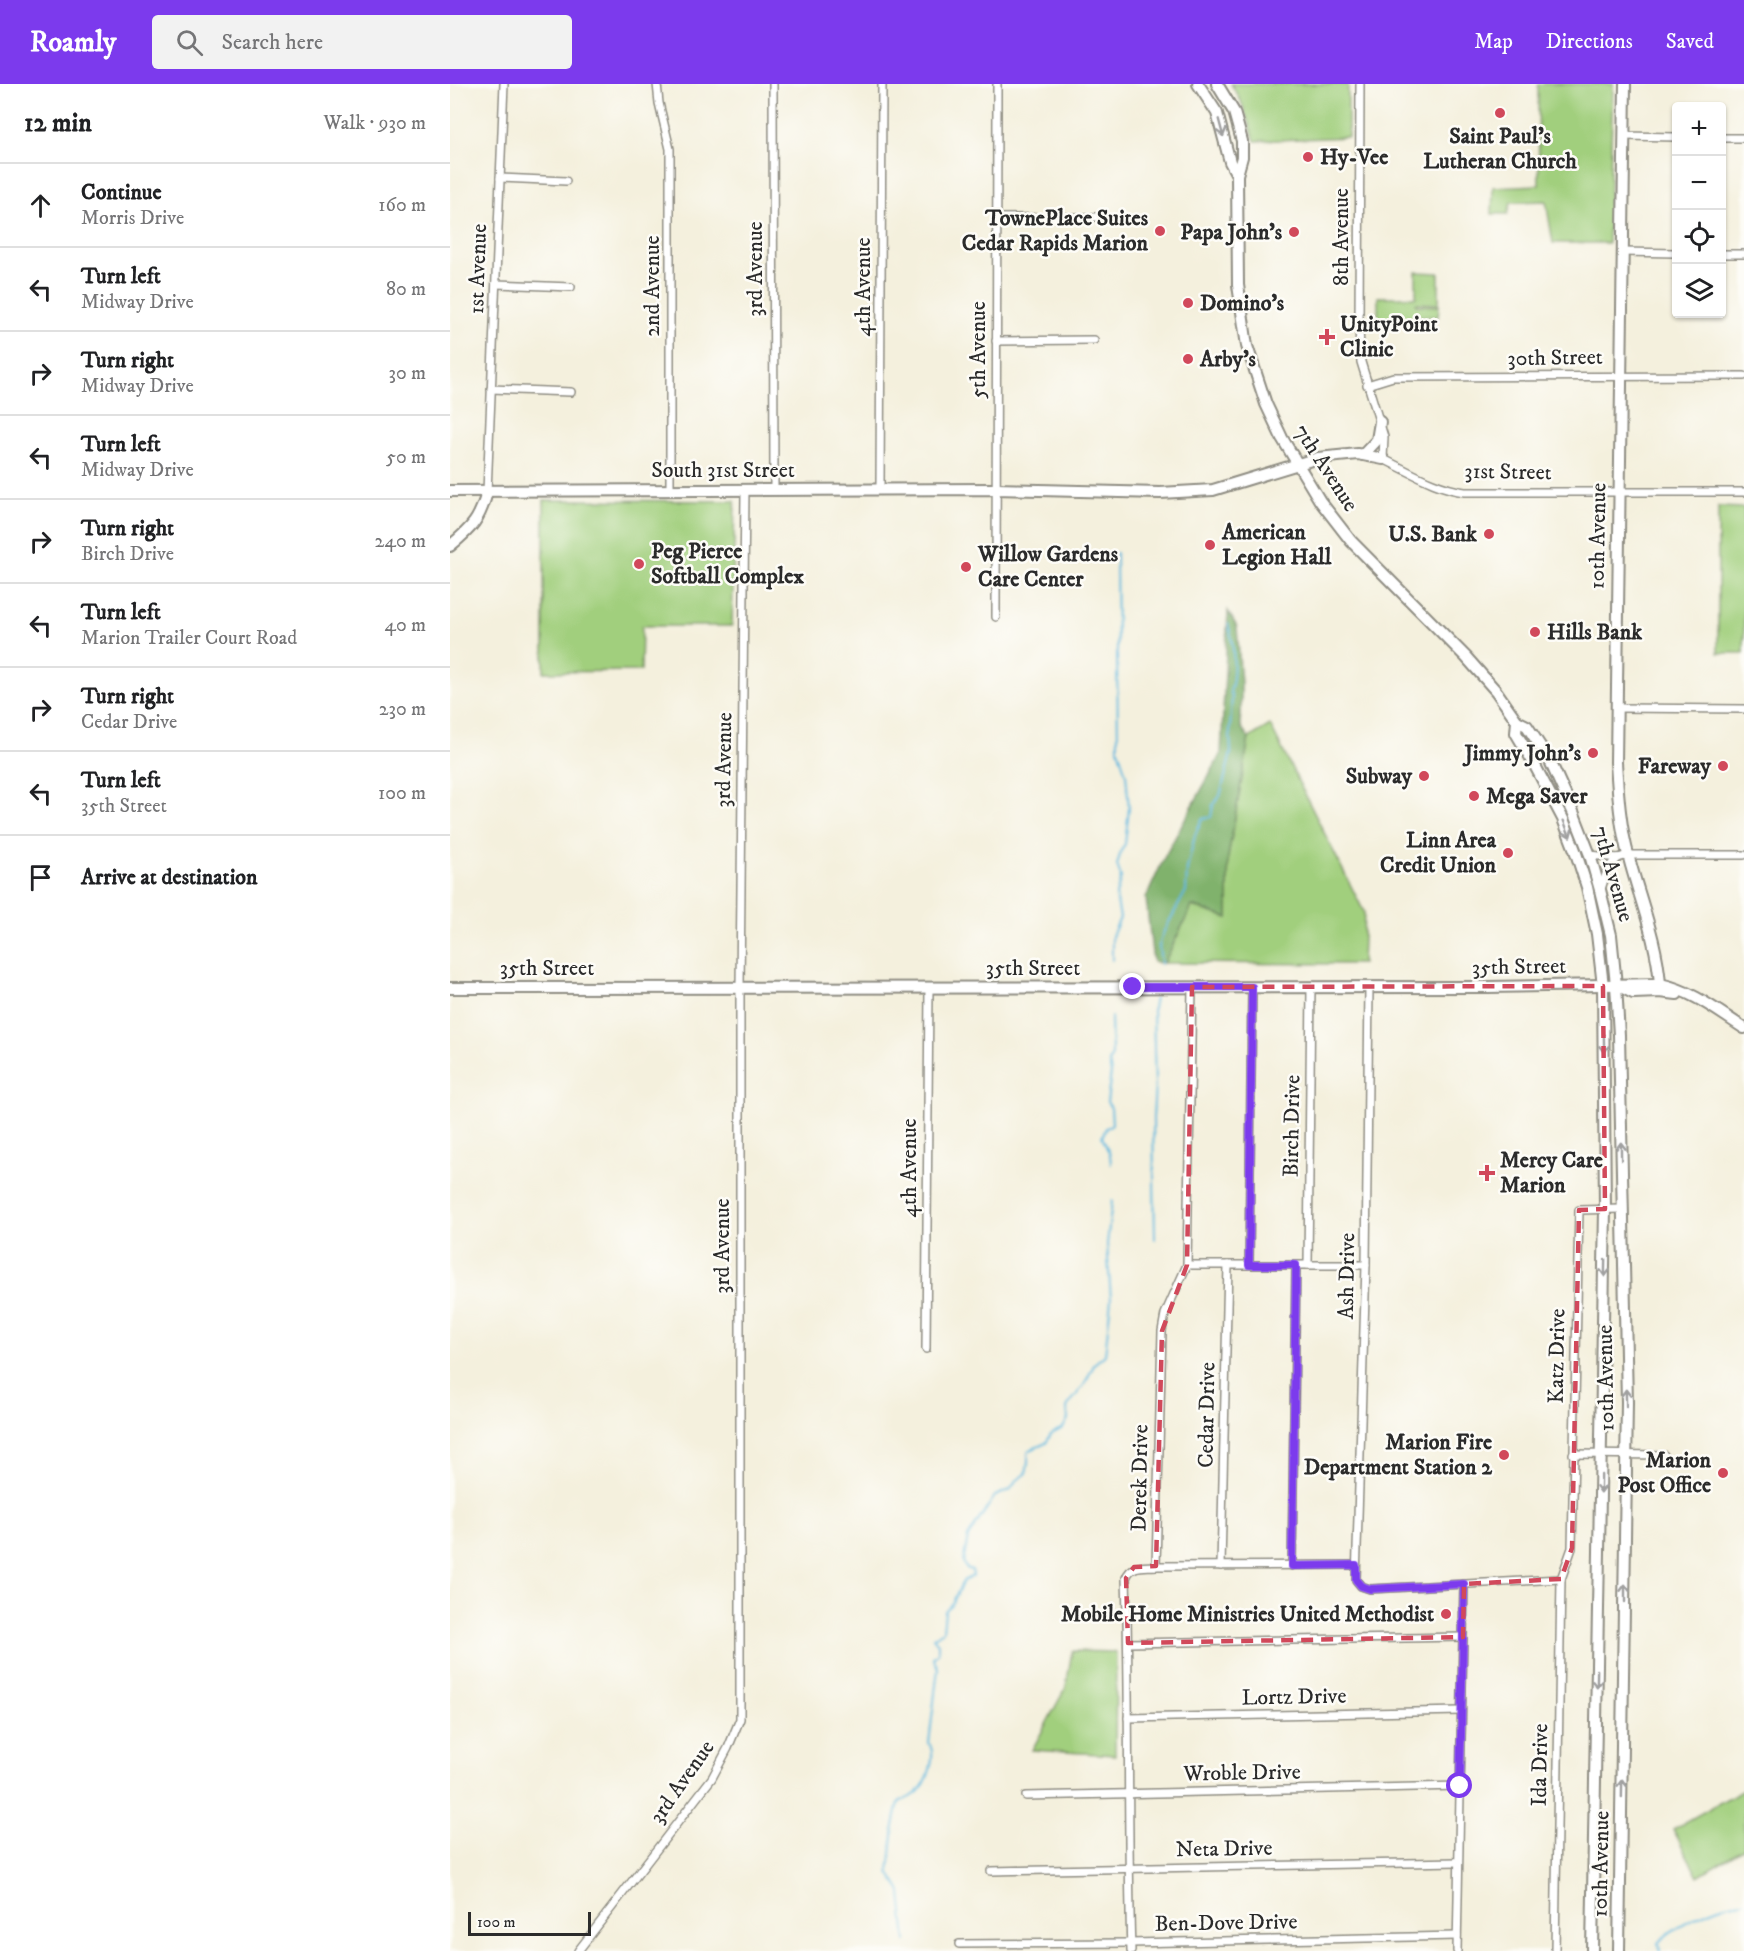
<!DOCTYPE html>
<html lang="en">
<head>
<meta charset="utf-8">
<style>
  :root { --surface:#fff; --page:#f2f2f2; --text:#202124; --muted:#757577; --line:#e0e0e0; --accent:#7c3aed }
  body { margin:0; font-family:"IM FELL DW Pica",serif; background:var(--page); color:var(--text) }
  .controls { position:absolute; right:18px; top:18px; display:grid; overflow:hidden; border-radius:6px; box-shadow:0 2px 4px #0004 }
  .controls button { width:54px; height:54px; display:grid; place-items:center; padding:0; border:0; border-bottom:2px solid var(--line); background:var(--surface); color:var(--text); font:30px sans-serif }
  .scale { position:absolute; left:18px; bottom:15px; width:123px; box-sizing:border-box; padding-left:6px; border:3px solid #2b2b2b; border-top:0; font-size:16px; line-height:21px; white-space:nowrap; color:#2b2b2b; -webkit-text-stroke:4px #fdfcf7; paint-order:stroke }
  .stop { position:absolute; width:18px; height:18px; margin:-14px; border:4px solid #7c3aed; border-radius:50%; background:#fff }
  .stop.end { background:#7c3aed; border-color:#fff; box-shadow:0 2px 6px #0008 }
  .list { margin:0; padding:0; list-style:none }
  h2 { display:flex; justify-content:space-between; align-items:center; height:78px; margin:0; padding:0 24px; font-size:26px }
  h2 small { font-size:20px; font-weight:400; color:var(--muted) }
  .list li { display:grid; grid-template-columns:39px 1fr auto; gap:18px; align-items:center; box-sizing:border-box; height:84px; padding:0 24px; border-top:2px solid var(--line) }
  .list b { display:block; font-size:22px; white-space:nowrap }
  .list p { margin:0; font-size:20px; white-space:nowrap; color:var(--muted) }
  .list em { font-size:20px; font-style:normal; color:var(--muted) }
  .icon { flex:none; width:33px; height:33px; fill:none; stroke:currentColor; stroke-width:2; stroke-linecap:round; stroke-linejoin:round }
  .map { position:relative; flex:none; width:1294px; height:1867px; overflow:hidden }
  header { display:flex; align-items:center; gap:36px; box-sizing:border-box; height:84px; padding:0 30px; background:var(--accent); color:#fff }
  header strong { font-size:28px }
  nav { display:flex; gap:33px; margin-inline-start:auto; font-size:21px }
  .search { width:420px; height:54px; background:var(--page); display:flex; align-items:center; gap:15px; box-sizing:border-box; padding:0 21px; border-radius:6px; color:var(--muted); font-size:22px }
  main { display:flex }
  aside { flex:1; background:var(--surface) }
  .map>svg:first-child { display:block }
</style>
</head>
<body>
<header>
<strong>Roamly</strong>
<div class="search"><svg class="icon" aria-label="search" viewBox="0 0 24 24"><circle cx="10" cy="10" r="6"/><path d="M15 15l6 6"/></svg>Search here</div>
<nav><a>Map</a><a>Directions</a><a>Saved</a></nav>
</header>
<main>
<aside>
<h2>12 min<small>Walk · 930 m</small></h2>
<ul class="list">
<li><svg class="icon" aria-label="ahead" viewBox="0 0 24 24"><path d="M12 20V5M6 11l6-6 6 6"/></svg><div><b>Continue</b><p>Morris Drive</p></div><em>160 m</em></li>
<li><svg class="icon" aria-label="left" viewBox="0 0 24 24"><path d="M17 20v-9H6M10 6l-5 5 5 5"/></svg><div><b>Turn left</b><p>Midway Drive</p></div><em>80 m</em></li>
<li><svg class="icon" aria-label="right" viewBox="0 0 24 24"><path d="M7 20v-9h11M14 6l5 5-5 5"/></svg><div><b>Turn right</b><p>Midway Drive</p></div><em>30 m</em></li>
<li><svg class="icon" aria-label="left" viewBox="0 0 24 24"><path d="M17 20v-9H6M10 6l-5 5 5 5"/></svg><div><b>Turn left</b><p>Midway Drive</p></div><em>50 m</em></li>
<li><svg class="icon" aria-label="right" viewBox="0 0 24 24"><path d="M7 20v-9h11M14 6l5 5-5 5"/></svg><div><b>Turn right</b><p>Birch Drive</p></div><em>240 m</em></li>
<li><svg class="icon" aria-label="left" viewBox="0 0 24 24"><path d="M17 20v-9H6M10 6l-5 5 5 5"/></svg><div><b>Turn left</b><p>Marion Trailer Court Road</p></div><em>40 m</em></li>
<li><svg class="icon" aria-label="right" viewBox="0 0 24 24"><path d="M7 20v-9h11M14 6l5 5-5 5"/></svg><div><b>Turn right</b><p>Cedar Drive</p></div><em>230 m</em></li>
<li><svg class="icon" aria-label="left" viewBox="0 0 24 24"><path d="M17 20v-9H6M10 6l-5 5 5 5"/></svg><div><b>Turn left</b><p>35th Street</p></div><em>100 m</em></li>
<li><svg class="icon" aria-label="arrive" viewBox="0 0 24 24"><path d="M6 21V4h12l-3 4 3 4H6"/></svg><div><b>Arrive at destination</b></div></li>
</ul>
</aside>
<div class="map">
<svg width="1294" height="1867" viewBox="0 0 1294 1867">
  <rect width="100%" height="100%" fill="#fdfcf7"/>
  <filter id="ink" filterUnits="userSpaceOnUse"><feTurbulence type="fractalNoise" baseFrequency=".0167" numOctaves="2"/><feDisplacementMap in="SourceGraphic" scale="12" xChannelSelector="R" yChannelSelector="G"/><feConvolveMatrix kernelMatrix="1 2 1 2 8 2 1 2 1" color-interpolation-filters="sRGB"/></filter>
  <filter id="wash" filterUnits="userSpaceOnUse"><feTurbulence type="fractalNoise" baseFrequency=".008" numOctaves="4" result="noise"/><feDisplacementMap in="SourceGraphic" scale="24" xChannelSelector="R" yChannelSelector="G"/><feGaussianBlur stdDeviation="1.35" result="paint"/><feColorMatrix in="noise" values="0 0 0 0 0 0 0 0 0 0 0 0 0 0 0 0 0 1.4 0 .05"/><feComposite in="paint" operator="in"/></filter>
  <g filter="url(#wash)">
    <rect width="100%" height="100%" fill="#f4f0dd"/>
    <g fill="#a1cf7d" stroke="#667d54" stroke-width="1.5">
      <path d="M781,0H898V53L805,57L791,17Z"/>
      <path d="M1088,0H1163L1158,159H1103L1096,117L1061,118L1058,130H1042L1043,103L1089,101Z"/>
      <path d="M966,188L989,189V220L965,219L966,221L989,222L988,233L966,232L965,237H928V213H966Z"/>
      <path d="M94,416L285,417L282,542H192L191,587L94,588Z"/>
      <path d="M1268,423L1294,424V569H1268Z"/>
      <path d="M820,641L914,828L912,880L714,879L742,822L778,834V773L799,654Z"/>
      <path d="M622,1567L666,1568L665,1671L582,1666L616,1603Z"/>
      <path d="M1294,1705V1764L1248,1792L1223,1745Z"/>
    </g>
    <path fill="#80b26c" stroke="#566e4c" stroke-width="1.5" d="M778,527L787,543L791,600V643L799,654L778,773V834L742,822L714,879L703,878L696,814L715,772L771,670Z"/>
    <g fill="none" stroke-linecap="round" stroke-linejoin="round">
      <g stroke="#62b9df" stroke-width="2">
        <path d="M662,876V852L670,834L666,811L671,793L667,781L671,767L675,760L679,724L676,690L668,665L666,469"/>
        <path d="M711,880L709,862L714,847L736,807L737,785L745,751L752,735L761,733L763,721L770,712L781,669L780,645L782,613L780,608C786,590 784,557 778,540"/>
        <path d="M661,933L662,971L659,978L661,989L657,1018L661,1024L662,1040L656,1044L652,1053L660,1071L661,1080"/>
        <path d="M705,1155L703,1034L705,1000L703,924L705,914"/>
        <path d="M456,1857L451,1808L439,1788L444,1742L449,1718C455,1715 462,1713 467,1709C478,1699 487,1672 479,1659L488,1584L483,1573L488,1569V1560L483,1554L493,1547L495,1527L503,1518L513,1497L523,1492L522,1486L516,1484L513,1479L518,1453L527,1439L545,1412L560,1406L566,1397L576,1390L578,1378V1367L596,1359L601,1350L613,1344L618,1335L617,1323L634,1301L645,1279L655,1271L661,1215L657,1160L662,1117"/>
        <path d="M1210,1867L1208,1859C1220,1845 1256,1826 1275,1821C1281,1819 1288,1819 1294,1818"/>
      </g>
    </g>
  </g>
  <g filter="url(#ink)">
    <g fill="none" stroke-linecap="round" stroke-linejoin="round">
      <g stroke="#908e84" stroke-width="10">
        <g id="street">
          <path d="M207,0L209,19L220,65V406"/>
          <path d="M323,0L324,406"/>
          <path d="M910,0L909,246L911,278L934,353L933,375C961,388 985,404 1015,408H1294"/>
          <path d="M1174,52L1226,53"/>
          <path d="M1272,54H1294"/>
          <path d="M50,94L116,97"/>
          <path d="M547,134L646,133"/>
          <path d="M1172,168L1226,169"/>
          <path d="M1272,170H1294"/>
          <path d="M46,200L121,203"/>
          <path d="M546,257L644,256"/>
          <path d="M917,301L943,293L1294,292"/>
          <path d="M41,305L121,308"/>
          <path d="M430,405L432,0"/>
          <path d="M37,408L54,0"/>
          <path d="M546,533L547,0"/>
          <path d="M1166,624L1294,625"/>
          <path d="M1140,771L1168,774L1178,771H1294"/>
          <path d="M1151,805L1158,784L1168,774"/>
          <path d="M919,903L916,1181L906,1496L911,1502L920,1505L1111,1495"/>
          <path d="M737,1181H916"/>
          <path d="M799,1181L802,903"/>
          <path d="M858,1181L861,903"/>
          <path d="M476,1265L479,904"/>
          <path d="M1123,1370L1214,1371"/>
          <path d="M706,1482L712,1247L715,1230L737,1181L742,903"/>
          <path d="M771,1482L778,1181"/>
          <path d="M842,1482L846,1181"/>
          <path d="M678,1559L1013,1553"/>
          <path d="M678,1634L1011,1627"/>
          <path d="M576,1712L1010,1702"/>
          <path d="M541,1787L1008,1778"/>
          <path d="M509,1860L681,1859L1007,1852"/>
          <path d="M128,1867L262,1694L278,1664L290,1635V904L295,406"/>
          <path d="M681,1867C677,1743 680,1618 676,1494C681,1480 693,1483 706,1482L906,1481"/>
          <path d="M1007,1867L1014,1500"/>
          <path d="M1105,1867L1111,1495L1122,1464L1129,1126L1171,1125"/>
        </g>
      </g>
      <g stroke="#908e84" stroke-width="14">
        <g id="secondary">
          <path d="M1175,0L1166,678C1168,710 1170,743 1179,774C1190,816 1207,857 1210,900"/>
          <path d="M913,371L927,356L930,338"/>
          <path d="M0,407L546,405L710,409L763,406L868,374L908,370L933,375"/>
          <path d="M0,462C22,444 30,435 37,408"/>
          <path d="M1169,902L1183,909L1210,908L1227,910"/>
          <path d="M0,904L1038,903L1210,900C1243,907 1266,926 1294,944"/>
        </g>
      </g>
      <g stroke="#908e84" stroke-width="14">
        <g id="primary">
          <path d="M748,0L767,29L780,78L787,91"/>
          <path d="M767,0L784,28L792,57V73L787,91L788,201L797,262L816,320L832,354L870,417L901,457L1016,573L1046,607L1067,637L1077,642L1100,677L1124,730L1140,771L1150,806L1161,851L1166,901L1169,951L1177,1318L1169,1867"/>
          <path d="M1067,637L1066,649L1082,676L1113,735L1125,766L1137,803L1147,850L1153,902L1155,1125L1142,1867"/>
        </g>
      </g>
      <use href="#street" stroke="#fff" stroke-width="7"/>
      <use href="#secondary" stroke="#fff" stroke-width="10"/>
      <use href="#primary" stroke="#fff" stroke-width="10"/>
    </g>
    <defs><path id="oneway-shaft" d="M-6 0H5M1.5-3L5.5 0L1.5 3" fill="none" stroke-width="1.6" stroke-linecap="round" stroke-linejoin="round" transform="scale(1.5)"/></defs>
    <g stroke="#a0a0a0">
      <use href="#oneway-shaft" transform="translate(771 44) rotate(75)"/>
      <use href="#oneway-shaft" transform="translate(1117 745) rotate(68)"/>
      <use href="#oneway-shaft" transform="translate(1154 960) rotate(89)"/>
      <use href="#oneway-shaft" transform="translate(1171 1067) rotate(-91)"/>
      <use href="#oneway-shaft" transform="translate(1155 1184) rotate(91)"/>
      <use href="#oneway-shaft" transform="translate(1176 1314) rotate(-91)"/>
      <use href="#oneway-shaft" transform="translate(1151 1400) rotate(91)"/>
      <use href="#oneway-shaft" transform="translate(1175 1509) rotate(-90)"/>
      <use href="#oneway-shaft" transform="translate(1147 1595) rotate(91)"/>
      <use href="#oneway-shaft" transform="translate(1172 1704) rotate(-89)"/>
    </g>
  </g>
  <g fill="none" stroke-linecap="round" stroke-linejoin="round" filter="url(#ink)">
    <path stroke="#7c3aed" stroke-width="8" d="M683,903H802L799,1181H846L842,1482L906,1481V1496L911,1502L920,1505L1014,1500L1010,1702"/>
  </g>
  <path fill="none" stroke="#d1495b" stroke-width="4.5" stroke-dasharray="12 8" stroke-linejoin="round" d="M1153,902L1155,1125L1129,1126L1122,1464L1111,1495L1014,1500L1013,1553L678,1559L676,1494L684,1483L706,1482L712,1247L737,1181L742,903Z"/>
  <g fill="#d1495b" stroke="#fdfcf7" stroke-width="2">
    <circle cx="1050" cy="29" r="6"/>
    <circle cx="858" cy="73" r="6"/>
    <circle cx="710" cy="147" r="6"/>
    <circle cx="844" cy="148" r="6"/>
    <circle cx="738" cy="219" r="6"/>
    <path d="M874 244h6v6h6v6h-6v6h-6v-6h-6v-6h6z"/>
    <circle cx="738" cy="275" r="6"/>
    <circle cx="1039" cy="450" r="6"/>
    <circle cx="760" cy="461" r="6"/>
    <circle cx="189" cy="480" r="6"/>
    <circle cx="516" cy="483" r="6"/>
    <circle cx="1085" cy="548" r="6"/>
    <circle cx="1143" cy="669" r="6"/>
    <circle cx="1273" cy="682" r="6"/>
    <circle cx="974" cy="692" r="6"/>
    <circle cx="1024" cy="712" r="6"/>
    <circle cx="1058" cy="769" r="6"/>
    <path d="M1034 1080h6v6h6v6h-6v6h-6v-6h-6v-6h6z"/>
    <circle cx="1054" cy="1371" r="6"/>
    <circle cx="1273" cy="1389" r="6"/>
    <circle cx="996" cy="1530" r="6"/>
  </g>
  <g text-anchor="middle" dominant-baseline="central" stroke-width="5" stroke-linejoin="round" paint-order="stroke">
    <g font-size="22" font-weight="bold" fill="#2b2b2b" stroke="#fdfcf7" text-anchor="start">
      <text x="1050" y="52" text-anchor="middle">Saint Paul's<tspan x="1050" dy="25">Lutheran Church</tspan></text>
      <text x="870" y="73">Hy-Vee</text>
      <text x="698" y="134" text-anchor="end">TownePlace Suites<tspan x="698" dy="25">Cedar Rapids Marion</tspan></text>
      <text x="832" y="148" text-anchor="end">Papa John's</text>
      <text x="750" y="219">Domino's</text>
      <text x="890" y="240">UnityPoint<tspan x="890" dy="25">Clinic</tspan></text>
      <text x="750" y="275">Arby's</text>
      <text x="772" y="448">American<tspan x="772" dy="25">Legion Hall</tspan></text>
      <text x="1027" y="450" text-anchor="end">U.S. Bank</text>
      <text x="201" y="467">Peg Pierce<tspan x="201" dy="25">Softball Complex</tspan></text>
      <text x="528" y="470">Willow Gardens<tspan x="528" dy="25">Care Center</tspan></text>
      <text x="1097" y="548">Hills Bank</text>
      <text x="1131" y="669" text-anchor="end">Jimmy John's</text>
      <text x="1261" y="682" text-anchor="end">Fareway</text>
      <text x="962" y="692" text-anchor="end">Subway</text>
      <text x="1036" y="712">Mega Saver</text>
      <text x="1046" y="756" text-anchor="end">Linn Area<tspan x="1046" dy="25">Credit Union</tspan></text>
      <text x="1050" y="1076">Mercy Care<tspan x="1050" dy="25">Marion</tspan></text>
      <text x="1042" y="1358" text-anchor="end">Marion Fire<tspan x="1042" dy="25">Department Station 2</tspan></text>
      <text x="1261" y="1376" text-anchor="end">Marion<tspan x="1261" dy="25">Post Office</tspan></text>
      <text x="984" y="1530" text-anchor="end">Mobile Home Ministries United Methodist</text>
    </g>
    <g font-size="22" fill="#2b2b2b" stroke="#fdfcf7">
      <text transform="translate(891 153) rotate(-90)">8th Avenue</text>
      <text transform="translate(28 185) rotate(-88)">1st Avenue</text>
      <text transform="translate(305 185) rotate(-90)">3rd Avenue</text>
      <text transform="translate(202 202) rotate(-90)">2nd Avenue</text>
      <text transform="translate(413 203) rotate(-90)">4th Avenue</text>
      <text transform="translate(528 266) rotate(-90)">5th Avenue</text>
      <text transform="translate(1105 274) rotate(-1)">30th Street</text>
      <text transform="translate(876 384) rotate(57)">7th Avenue</text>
      <text x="273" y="386">South 31st Street</text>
      <text transform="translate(1058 388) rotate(1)">31st Street</text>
      <text transform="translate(1148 452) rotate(-89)">10th Avenue</text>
      <text transform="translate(274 676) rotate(-89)">3rd Avenue</text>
      <text transform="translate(1163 790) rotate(74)">7th Avenue</text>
      <text transform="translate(1069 883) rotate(-1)">35th Street</text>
      <text x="97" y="884">35th Street</text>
      <text x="583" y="884">35th Street</text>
      <text transform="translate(842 1042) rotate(-89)">Birch Drive</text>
      <text transform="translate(459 1084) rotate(-90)">4th Avenue</text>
      <text transform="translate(272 1162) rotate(-90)">3rd Avenue</text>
      <text transform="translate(897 1192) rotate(-89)">Ash Drive</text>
      <text transform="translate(1107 1272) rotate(-89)">Katz Drive</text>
      <text transform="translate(1156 1294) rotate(-91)">10th Avenue</text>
      <text transform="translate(757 1331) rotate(-89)">Cedar Drive</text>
      <text transform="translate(690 1394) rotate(-89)">Derek Drive</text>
      <text transform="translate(844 1613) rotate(-1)">Lortz Drive</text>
      <text transform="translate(1090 1681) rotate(-89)">Ida Drive</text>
      <text transform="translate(792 1689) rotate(-1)">Wroble Drive</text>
      <text transform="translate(232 1698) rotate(-55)">3rd Avenue</text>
      <text transform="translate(774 1765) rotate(-1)">Neta Drive</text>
      <text transform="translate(1151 1780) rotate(-89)">10th Avenue</text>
      <text transform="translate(776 1839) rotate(-1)">Ben-Dove Drive</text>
    </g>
  </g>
</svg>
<div class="controls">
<button>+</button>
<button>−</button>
<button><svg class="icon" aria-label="locate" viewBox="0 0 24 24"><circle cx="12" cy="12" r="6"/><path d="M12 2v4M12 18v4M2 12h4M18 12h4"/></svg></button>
<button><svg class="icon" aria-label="layers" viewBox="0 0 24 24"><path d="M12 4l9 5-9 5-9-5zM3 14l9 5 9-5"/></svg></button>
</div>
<div class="scale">100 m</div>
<div class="stop" style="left:1010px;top:1702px"></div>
<div class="stop end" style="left:683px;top:903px"></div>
</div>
</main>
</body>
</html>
